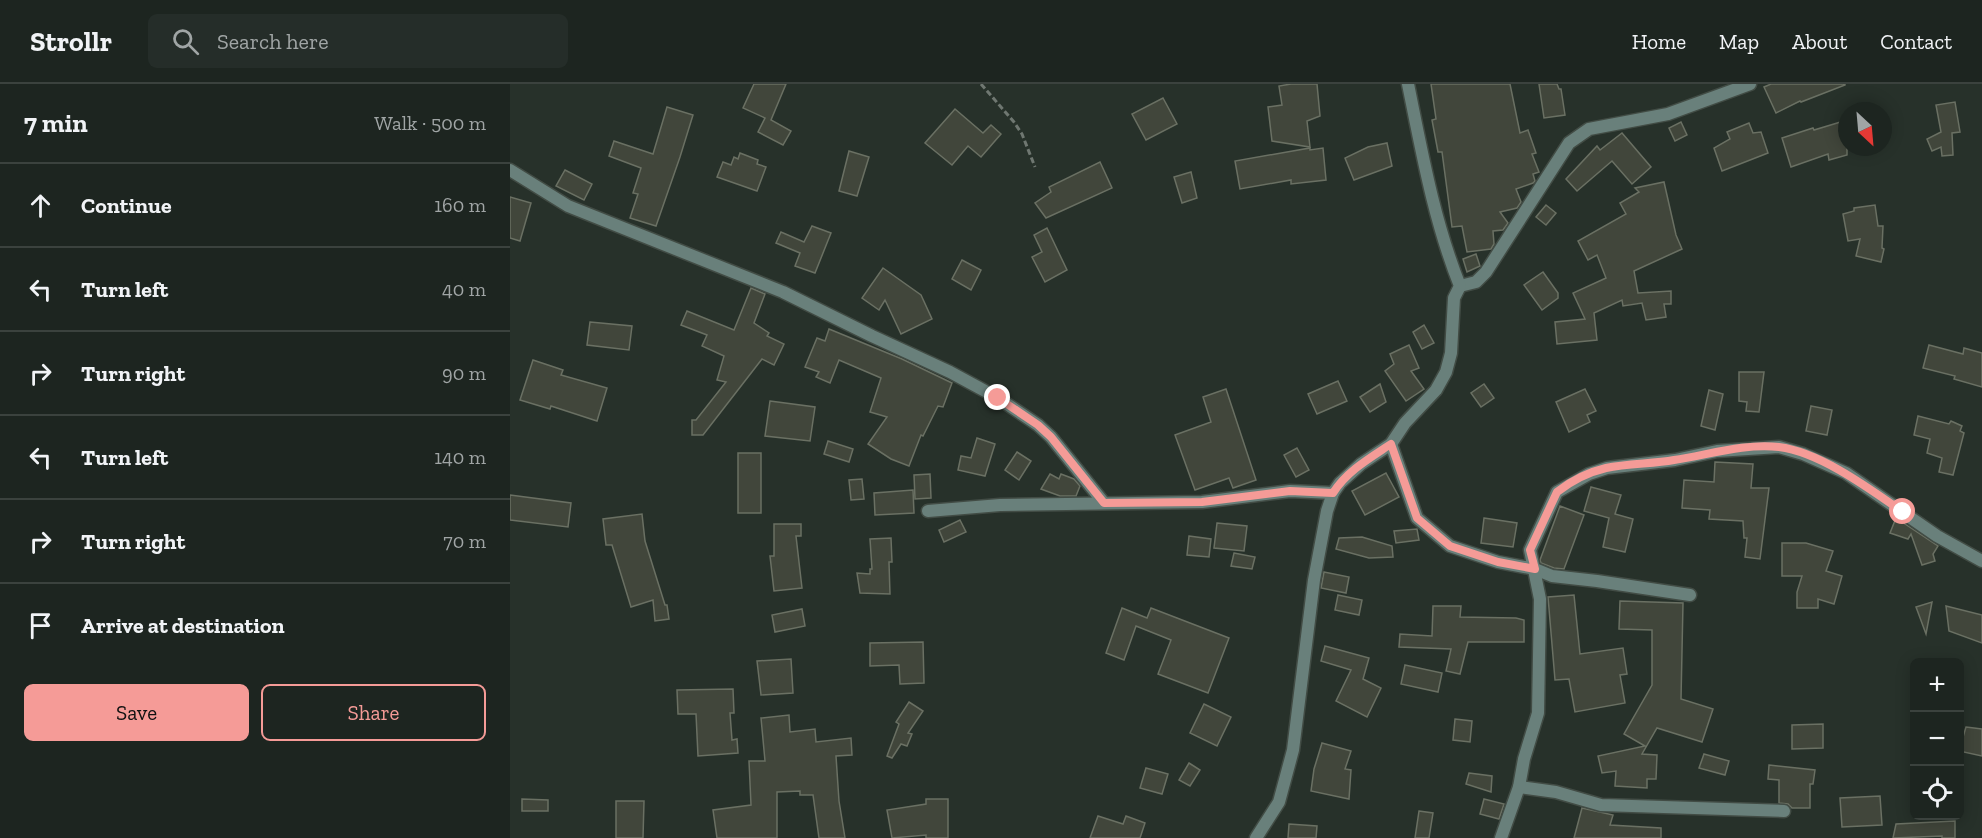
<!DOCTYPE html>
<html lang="en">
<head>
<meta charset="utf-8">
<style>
  :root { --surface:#1d2520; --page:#252d29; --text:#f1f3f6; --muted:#a0a5a5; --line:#3b423e; --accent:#f59b97 }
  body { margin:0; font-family:"Zilla Slab",serif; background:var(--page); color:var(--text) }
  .controls { position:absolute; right:18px; bottom:18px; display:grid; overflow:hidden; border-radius:9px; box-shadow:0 3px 15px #0003 }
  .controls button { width:54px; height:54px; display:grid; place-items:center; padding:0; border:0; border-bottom:2px solid var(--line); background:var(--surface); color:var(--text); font:30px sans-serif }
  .compass { position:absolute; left:1328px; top:18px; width:54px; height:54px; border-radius:50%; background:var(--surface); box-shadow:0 3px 15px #0003; rotate:154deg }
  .stop { position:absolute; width:18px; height:18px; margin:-14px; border:4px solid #f59b97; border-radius:50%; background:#fff }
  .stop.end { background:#f59b97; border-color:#fff; box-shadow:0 2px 6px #0008 }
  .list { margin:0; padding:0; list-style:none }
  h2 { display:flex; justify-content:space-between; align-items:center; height:78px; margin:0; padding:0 24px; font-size:26px }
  h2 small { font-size:20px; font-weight:400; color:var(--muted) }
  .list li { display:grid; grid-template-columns:39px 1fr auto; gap:18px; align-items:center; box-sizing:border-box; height:84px; padding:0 24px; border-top:2px solid var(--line) }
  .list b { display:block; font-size:22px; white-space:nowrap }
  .list em { font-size:20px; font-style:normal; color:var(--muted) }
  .actions { display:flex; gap:12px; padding:18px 24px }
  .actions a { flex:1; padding:14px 0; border:2px solid var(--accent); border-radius:9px; text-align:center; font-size:21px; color:var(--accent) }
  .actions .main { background:var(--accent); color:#111 }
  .icon { flex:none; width:33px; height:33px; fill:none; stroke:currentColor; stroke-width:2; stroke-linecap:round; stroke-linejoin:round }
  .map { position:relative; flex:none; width:1472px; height:754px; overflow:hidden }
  header { display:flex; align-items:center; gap:36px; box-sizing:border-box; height:84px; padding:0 30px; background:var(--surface); border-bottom:2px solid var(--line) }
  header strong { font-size:28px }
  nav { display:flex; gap:33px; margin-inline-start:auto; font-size:21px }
  .search { width:420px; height:54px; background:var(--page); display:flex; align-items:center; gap:15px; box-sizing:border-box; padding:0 21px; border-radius:9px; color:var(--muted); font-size:22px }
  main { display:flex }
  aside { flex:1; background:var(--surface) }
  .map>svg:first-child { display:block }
</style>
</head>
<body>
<header>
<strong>Strollr</strong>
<div class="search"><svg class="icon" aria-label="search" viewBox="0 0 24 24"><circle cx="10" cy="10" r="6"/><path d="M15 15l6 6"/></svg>Search here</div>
<nav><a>Home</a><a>Map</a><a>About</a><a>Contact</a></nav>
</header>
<main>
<aside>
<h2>7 min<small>Walk · 500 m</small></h2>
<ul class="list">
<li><svg class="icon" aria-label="ahead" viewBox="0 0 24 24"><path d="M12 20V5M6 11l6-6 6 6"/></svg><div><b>Continue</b></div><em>160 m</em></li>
<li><svg class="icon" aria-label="left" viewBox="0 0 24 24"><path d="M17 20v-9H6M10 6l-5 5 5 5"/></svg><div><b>Turn left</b></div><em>40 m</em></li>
<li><svg class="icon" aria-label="right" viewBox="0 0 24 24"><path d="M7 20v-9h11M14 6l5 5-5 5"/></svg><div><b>Turn right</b></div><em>90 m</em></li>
<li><svg class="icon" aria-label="left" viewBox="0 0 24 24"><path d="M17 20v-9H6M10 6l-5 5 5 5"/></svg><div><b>Turn left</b></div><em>140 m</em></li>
<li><svg class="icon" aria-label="right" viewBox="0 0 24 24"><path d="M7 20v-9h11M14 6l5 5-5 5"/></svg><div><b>Turn right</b></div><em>70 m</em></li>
<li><svg class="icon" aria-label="arrive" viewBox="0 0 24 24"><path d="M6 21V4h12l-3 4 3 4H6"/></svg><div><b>Arrive at destination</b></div></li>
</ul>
<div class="actions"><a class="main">Save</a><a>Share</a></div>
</aside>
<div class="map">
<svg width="1472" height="754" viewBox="0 0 1472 754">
  <rect width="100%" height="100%" fill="#27312a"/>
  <g fill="#41463b" stroke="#6a7063" stroke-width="1.5">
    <path d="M244,0H276L261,36L281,47L273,61L248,48L255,34L233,24Z"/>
    <path d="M781,0H807L810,32L797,37L800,63L762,57L758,23L772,21L769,2Z"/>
    <path d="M921,0H1000L1010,49L1018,46L1026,69L1022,70L1029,88L1023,90L1025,97L1023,99L1006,105L1011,118L1007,124L990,128L998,139L993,146L983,147L984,160L981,165L957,168L952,142L942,143L932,68H928L922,36L926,35Z"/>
    <path d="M1029,0H1047L1049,5H1051L1055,31L1034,34Z"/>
    <path d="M1261,0H1335V1L1291,18L1290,17L1266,29L1254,3Z"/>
    <path d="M653,14L667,40L636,56L622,30Z"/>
    <path d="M1445,18L1450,48L1442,49L1443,71L1432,72L1431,63L1422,67L1417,55L1431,48L1426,21Z"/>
    <path d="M157,23L183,31L170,73L146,142L120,134L128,110L123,109L131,84L99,72L104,57L143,70Z"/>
    <path d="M445,25L473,49L481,41L491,50L471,73L458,62L442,81L415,59Z"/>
    <path d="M1337,36V71L1319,76L1318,70L1281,83L1272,54L1303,44L1304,46Z"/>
    <path d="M1171,38L1177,51L1165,57L1159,44Z"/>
    <path d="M1239,39L1243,49L1251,48L1258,69L1212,87L1204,64L1220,55L1217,48Z"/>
    <path d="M1112,49L1141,83L1122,100L1102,77L1067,107L1056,95L1087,62L1090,66Z"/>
    <path d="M877,59L882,82L844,96L835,74L858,63Z"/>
    <path d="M800,64V66L813,64L816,96L781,100V96L730,105L725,77Z"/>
    <path d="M339,67L359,73L347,112L329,107Z"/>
    <path d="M230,69L248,76L247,80L256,83L247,107L207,93L213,78L221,81L224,73L228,75Z"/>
    <path d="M590,78L602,104L536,134L525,119L541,108L539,103Z"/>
    <path d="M55,86L82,100L74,116L46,102Z"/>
    <path d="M681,88L687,114L672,119L664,93Z"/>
    <path d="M1154,98L1166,151L1172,165L1124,187L1128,209L1161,207V220H1154L1156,233L1136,236L1132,219L1113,222L1112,216L1084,229L1087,256L1047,260L1045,238L1075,235L1063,209L1096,194L1087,171L1078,176L1068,157L1116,130L1110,119L1129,108L1125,104Z"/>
    <path d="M0,113L21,119L10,157L0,154Z"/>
    <path d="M1036,121L1046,129L1036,141L1026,133Z"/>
    <path d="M1365,121L1368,142H1373L1372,164L1374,165L1371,178L1346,172L1350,155L1338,157L1333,130L1344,127V124Z"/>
    <path d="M302,142L321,149L305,189L285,182L290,169L266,159L271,148L294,158Z"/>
    <path d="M537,144L557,186L535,198L522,173L532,168L524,151Z"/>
    <path d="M966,170L970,182L957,188L953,175Z"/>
    <path d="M452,176L471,186L461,206L442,195Z"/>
    <path d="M373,184L411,211L422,235L391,250L375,216L369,226L352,214Z"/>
    <path d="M1033,188L1048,209V214L1032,226L1014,201Z"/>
    <path d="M241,204L255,210L244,239L259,249L257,252L274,260L264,281L252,275L193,351H182V336H186L216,298L207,296L214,272L192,262L197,251L171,241L177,227L224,246Z"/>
    <path d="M80,238L122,242L119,266L77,261Z"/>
    <path d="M914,241L924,259L912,265L903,248Z"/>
    <path d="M319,245L392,275L442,299L433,323L428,322L413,352L411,351L399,382L381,375L358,360L377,333L360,328L371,294L329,276L320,299L306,293L309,288L295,283L307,254L315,257Z"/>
    <path d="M899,261L909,284L901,287L914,305L896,317L875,287L884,280L880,270Z"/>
    <path d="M1419,261L1453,270L1454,264L1472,269V303L1444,295L1445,292L1413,284Z"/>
    <path d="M23,276L53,286L51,291L97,304L87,337L41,322L40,325L10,316Z"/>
    <path d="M1229,288H1254L1249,328L1236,327L1237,318L1229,317Z"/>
    <path d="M828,297L837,317L807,330L798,310Z"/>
    <path d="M870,300L876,318L860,328L850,313Z"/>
    <path d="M974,300L984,314L971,323L961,309Z"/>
    <path d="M716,305L746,396L723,404L719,394L685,406L665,351L701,338L693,313Z"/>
    <path d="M1075,305L1086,327L1077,331L1080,338L1059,348L1046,318Z"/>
    <path d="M1199,306L1213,310L1205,346L1191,342Z"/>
    <path d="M260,317L305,323L300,357L255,352Z"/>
    <path d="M1301,322L1322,326L1317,351L1296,347Z"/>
    <path d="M1408,332L1439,340L1441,337L1452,342L1450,347L1454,349L1443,391L1429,388L1432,374L1417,369L1420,355L1404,351Z"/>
    <path d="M467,354L485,360L475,392L448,386L451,372L461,374Z"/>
    <path d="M318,357L343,365L339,378L314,370Z"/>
    <path d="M787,364L799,386L786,393L774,371Z"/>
    <path d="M507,368L521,377L509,396L495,386Z"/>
    <rect x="228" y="369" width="23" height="60"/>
    <path d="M1205,378L1243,380L1241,404H1259L1250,475L1235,473L1237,454H1234L1233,437L1199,435L1200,426L1172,424L1174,396L1204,398Z"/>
    <path d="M876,389L889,413L855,431L842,407Z"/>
    <path d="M420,390L421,414L405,415L404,391Z"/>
    <path d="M540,390L549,395L551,390L564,395L570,402L566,412H550L531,405Z"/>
    <path d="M352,395L354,415L341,416L339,396Z"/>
    <path d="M1081,403L1111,411L1105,430L1123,435L1115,468L1093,463L1099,434L1074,427Z"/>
    <path d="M403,406L404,429L365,431L364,409Z"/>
    <path d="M0,411L61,419L58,443L0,436Z"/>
    <path d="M1050,422L1074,431L1054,485L1044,484L1031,479L1030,476Z"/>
    <path d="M132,430L135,457L155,521H157L159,535L145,537L143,516L121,523L102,461H96L93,435Z"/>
    <path d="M974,434L1007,439L1003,463L971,459Z"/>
    <path d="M1386,434L1428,462L1423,470L1425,477L1412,481L1401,450L1398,455L1380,449Z"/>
    <path d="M450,436L456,448L434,458L429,446Z"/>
    <path d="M707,439L737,442L734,467L704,464Z"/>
    <path d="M264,440H291V452H286L292,504L264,507L260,472H264Z"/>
    <path d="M907,445L909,456L886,459L884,447Z"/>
    <path d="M679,452L701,455L699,473L677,471Z"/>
    <path d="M852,453L882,462L883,473L859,474L826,465L829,454Z"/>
    <path d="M381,454L382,478H379L380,510L350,509L347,489L360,490V485H362L360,455Z"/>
    <path d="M1272,459H1296L1323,467L1316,487L1332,492L1324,520L1308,515V524H1287V508L1292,492H1272Z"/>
    <path d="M724,469L745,473L742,485L721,482Z"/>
    <path d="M814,488L839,493L836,509L811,504Z"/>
    <path d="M828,511L852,516L849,531L825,526Z"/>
    <path d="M1064,511L1070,570L1113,564L1117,590L1110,591L1115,619L1065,628L1059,595L1045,596L1038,513Z"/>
    <path d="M1110,517L1173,519L1171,615L1203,625L1192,658L1147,644L1132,670L1147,671L1146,695H1137V704L1105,702L1106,687L1092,689L1088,672L1135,662L1114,650L1142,601V546L1109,545Z"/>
    <path d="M1422,518L1416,550L1406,523Z"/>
    <path d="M923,522H951L950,533L1006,534L1014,536V558H958L950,590L936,587L941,565L889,563L890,550L922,552Z"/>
    <path d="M1436,522L1472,531V559L1439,547Z"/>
    <path d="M612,524L637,534L641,524L719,554L698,609L648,590L661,556L626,542L614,576L596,569Z"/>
    <path d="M292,525L295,542L265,548L262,531Z"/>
    <path d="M413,558L414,599L390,600L389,581L360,582V559Z"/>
    <path d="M815,562L859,574L853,595L871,604L857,633L826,617L841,586L811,577Z"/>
    <path d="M281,575L283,609L251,611L247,577Z"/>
    <path d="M895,581L932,589L928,608L891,600Z"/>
    <path d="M223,605L224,629H220L222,656L227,655L228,669L188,672L186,630H168L167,606Z"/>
    <path d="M399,618L413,627L398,649L402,650L397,662L391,660L382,674L377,672L389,640L386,638Z"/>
    <path d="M694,620L721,633L707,662L680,649Z"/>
    <path d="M279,631L280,648L305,645L306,658L341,654L342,671L326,672L329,717L335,754H309L303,711H290V707L267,708V754H207L203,726L241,721L239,677H255L251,634Z"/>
    <path d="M945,635L962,637L960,658L943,656Z"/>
    <path d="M1313,640V664L1282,665V641Z"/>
    <path d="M1456,643L1472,645V672L1449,667V652L1453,653Z"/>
    <path d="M812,659L841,667L835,685L841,686L839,715L801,707L804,685Z"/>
    <path d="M1194,670L1219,677L1215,691L1189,684Z"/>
    <path d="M679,679L690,686L680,702L669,696Z"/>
    <path d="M1259,681L1305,686L1303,700H1300V724H1282L1278,720L1269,719V696L1258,695Z"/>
    <path d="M636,684L658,690L652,710L630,704Z"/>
    <path d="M959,689L982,692L981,708L956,700Z"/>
    <path d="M1370,712L1372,741L1332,743L1330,714Z"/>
    <path d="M12,715L38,716V727H12Z"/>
    <path d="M416,715H438V754H416V751L382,754L377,726L416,720Z"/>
    <path d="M974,715L994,720L989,735L970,730Z"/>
    <path d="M106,717H134L133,754H106Z"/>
    <path d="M1072,724L1103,731L1100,741L1151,744V754H1064Z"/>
    <path d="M909,727L923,729L919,754H905Z"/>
    <path d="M588,732L613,740L616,732L635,739L630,754H580Z"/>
    <path d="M1445,737V754H1432V752L1383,754L1386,740Z"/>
    <path d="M779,740L807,742L806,754H778Z"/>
  </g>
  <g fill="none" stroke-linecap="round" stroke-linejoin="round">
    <g stroke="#424c45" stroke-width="15">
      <g id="street">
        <path d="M0,86L58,122L273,208L362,252L440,288L488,314L528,341L541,353L594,419"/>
        <path d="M950,202L966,198L976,188L1059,59L1079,45L1158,30L1240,0"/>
        <path d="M881,360L907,434L940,462L988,478L1025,485L1042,492L1087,497L1180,511"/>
        <path d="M418,427L490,421L692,418L780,407L823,409"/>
        <path d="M1009,703L1046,708L1091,721L1274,727"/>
        <path d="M746,754L769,718L783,666L804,496L817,427L823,409L830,399L851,380L881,360L895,339L926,306L936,288L941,269L944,214L950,202C924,137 912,69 898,0"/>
        <path d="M991,754L1009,703L1014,675L1028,629L1030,515L1020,466L1047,408L1079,390L1097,384L1165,376L1207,367L1269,363L1293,370L1336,389L1427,452L1472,477"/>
      </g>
    </g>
    <path stroke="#6f7771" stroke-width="3" stroke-dasharray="6 3" stroke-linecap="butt" d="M471,0L504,38L512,50L525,83"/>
    <use href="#street" stroke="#69807b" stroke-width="12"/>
  </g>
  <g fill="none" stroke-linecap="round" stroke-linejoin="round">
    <path stroke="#f59b97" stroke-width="8" d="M488,314L528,341L541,353L594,419L692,418L780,407L823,409C837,387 860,374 881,360L907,434L940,462L988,478L1025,485L1020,466L1047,408C1061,397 1079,388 1096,384C1118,379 1142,380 1164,376C1198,371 1234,359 1269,363C1310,368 1360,405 1393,428"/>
  </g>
</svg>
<div class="controls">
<button>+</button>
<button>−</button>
<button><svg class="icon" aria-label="locate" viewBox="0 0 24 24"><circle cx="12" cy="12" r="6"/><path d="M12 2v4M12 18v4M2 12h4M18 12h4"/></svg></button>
</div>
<svg class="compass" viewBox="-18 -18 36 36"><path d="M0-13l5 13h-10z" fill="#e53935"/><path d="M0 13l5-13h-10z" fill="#a0a5a5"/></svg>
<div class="stop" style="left:1393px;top:428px"></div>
<div class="stop end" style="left:488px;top:314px"></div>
</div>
</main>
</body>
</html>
